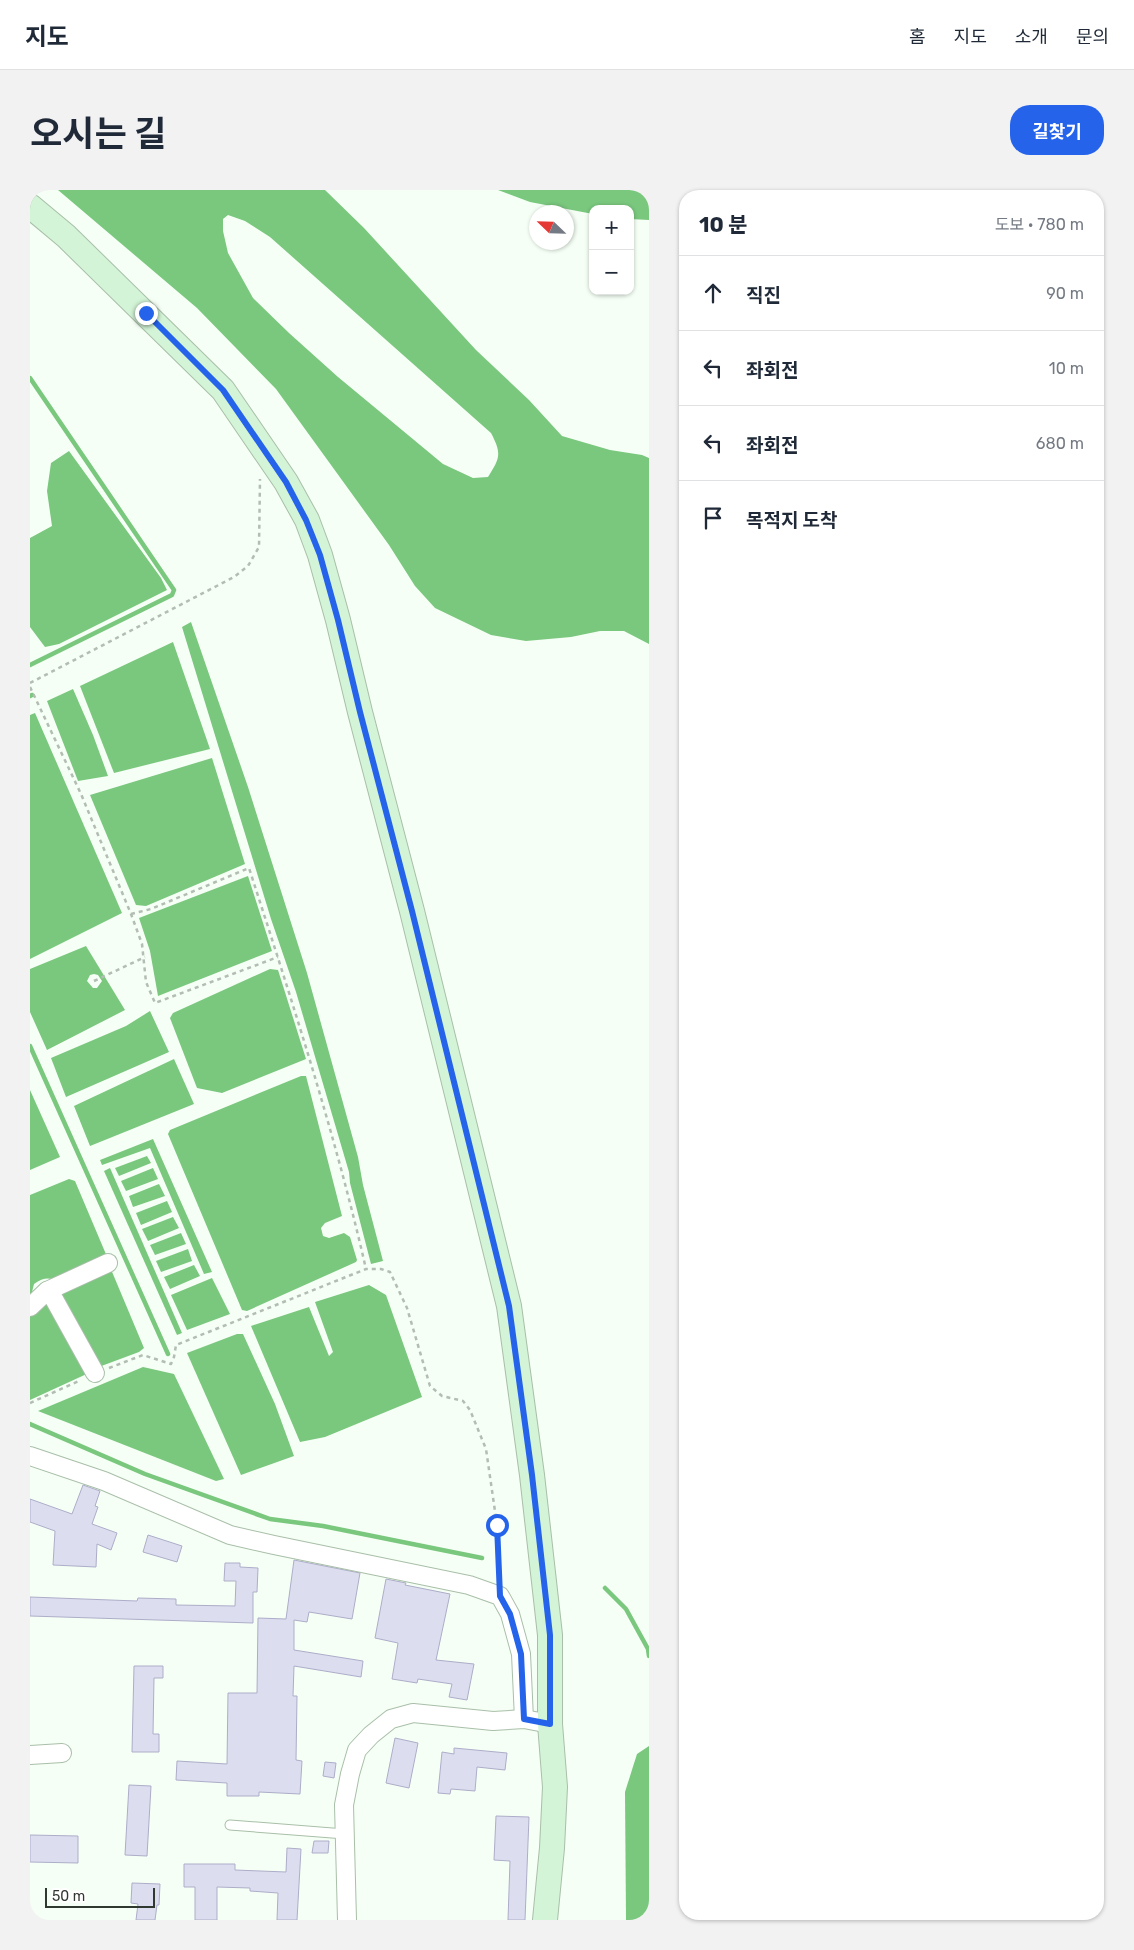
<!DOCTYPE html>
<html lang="ko">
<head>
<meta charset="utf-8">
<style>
  :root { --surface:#fff; --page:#f2f2f3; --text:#1f2937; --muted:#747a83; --line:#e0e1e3; --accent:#2563eb }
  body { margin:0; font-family:Rubik,"Noto Sans KR",sans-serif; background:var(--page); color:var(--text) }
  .controls { position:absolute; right:15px; top:15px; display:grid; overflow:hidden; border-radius:10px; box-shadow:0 1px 4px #0004 }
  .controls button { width:45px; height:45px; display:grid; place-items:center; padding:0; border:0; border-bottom:1px solid var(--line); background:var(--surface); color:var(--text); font:25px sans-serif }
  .compass { position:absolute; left:499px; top:15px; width:45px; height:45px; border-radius:50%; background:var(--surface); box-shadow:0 1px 4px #0004; rotate:293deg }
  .scale { position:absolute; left:15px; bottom:12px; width:110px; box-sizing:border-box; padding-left:5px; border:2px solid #303930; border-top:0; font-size:14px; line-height:18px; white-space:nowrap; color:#303930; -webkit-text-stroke:4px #fff; paint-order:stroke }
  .stop { position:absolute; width:15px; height:15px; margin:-11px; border:4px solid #2563eb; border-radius:50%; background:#fff }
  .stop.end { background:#2563eb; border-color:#fff; box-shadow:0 1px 5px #0008 }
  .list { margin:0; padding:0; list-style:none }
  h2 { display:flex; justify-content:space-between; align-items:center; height:65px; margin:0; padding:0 20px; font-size:21px }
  h2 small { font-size:16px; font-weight:400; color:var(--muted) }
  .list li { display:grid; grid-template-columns:32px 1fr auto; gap:15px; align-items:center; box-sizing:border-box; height:75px; padding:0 20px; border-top:1px solid var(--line) }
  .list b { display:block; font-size:19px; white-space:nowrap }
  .list em { font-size:16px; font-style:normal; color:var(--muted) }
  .icon { flex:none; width:28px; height:28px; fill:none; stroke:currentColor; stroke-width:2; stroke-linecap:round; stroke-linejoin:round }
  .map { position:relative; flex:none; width:619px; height:1730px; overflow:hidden; border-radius:20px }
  header { display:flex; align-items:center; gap:30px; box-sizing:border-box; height:70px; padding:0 25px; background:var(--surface); border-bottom:1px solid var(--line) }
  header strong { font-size:24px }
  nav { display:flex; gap:28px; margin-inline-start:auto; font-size:18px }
  .intro { display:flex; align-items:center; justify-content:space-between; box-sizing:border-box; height:120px; padding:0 30px }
  h1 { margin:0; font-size:35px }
  .button { padding:12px 22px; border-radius:20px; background:var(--accent); color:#fff; font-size:18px; font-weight:700 }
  main { display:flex; gap:30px; padding:0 30px }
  aside { flex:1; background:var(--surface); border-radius:20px; box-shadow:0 1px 4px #0004 }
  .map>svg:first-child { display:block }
</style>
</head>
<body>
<header>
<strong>지도</strong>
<nav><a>홈</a><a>지도</a><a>소개</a><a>문의</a></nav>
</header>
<div class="intro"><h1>오시는 길</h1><a class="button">길찾기</a></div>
<main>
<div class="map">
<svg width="619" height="1730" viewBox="0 0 619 1730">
  <rect width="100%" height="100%" fill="#f5fff5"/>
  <g fill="#7ac77e" fill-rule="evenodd">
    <path d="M28,0H295L334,38L446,160L499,210L532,246L580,260L612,265L619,268V454L594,441H570L541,447L496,451L461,445L405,418L385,396L359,355L246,199L167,118ZM198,25L215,31L240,47L461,243C472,264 470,268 458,287L443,288L413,274L308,187L259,143L223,108L198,63L193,41V29Z"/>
    <path d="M468,0H619V30L600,29V19H563V24L500,12Z"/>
    <path d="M39,261L131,388L137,400L29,454L15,457L0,437V348L22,336L17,301L21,273Z"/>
    <path d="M161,432L218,597L277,783L328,967L333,995L353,1071L341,1074L320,993L319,982L266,802L241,729L152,437Z"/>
    <path d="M143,452L180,559L84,583L50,496Z"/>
    <path d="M43,499L63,545L78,586L48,591L17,511Z"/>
    <path d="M5,523L92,723L0,769V525Z"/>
    <path d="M182,568L215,674L116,716L106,715L60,605Z"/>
    <path d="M218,686L242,761L128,806L120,761L109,728Z"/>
    <path d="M56,756L95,820L17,860L0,822V779ZM64,784L68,785L72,791L67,798H63L57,791L60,785Z"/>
    <path d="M240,779L248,780L276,869L192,903L167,898L140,828L143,823Z"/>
    <path d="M120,821L139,862L36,907L21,868L96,836Z"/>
    <path d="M144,869L164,914L60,956L44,916Z"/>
    <path d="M271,886H276L312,1026L295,1033L291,1038L293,1046L299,1048L314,1043L320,1047L327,1070L326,1072L217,1121L212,1120L138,944L140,940Z"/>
    <path d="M0,900L30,967L0,980Z"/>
    <path d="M123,949L182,1082L174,1084L120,958L72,975L70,970Z"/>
    <path d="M117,966L121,973L89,986L85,978Z"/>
    <path d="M80,978L152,1143L147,1145L74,981Z"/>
    <path d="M123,978L128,989L96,1001L91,991Z"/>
    <path d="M39,989L45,991L78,1069L28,1091C18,1087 13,1088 4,1094L2,1102L3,1108L0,1111V1005Z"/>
    <path d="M129,994L135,1006L103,1017L99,1006Z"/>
    <path d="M137,1011L142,1022L111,1035L106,1023Z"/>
    <path d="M143,1027L149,1038L118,1051L112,1039Z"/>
    <path d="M151,1043L156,1054L125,1065L120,1055Z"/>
    <path d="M158,1059L162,1071L131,1082L126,1071Z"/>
    <path d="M164,1075L170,1086L140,1099L134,1087Z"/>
    <path d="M80,1077L114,1158L109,1162L66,1178L28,1109L33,1099Z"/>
    <path d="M182,1088L200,1124L157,1140L141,1105Z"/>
    <path d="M339,1095L356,1105L392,1207L295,1247L270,1252L221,1136L279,1117L299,1166L303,1162L285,1112Z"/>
    <path d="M23,1113L61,1182L0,1210V1124L11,1114L17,1115Z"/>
    <path d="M207,1144H213L245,1214L264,1266L211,1285L157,1163Z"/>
    <path d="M113,1177L144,1184L194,1289L186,1291L8,1221Z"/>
    <path d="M619,1556V1730H596L595,1602L607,1564Z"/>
  </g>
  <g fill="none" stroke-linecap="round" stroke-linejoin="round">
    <g stroke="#7ac77e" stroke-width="4.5">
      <path d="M0,188L144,400L142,405L0,475"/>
      <path d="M0,506L2,505"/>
      <path d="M0,856L138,1164"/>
      <path d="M0,1234L115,1284L240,1329L293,1336L452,1368"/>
      <path d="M575,1398L596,1419L618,1459L619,1466"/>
    </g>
  </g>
  <g fill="#ddddf0" stroke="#adadc9">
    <path d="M53,1295L70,1301L65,1316L68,1317L62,1334L87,1343L81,1360L67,1354L66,1377L23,1375L25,1341L0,1332V1309L42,1324Z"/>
    <path d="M118,1345L152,1356L147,1372L113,1362Z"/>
    <path d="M264,1370L330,1383L322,1429L279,1422L277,1432L264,1430V1460L333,1471L331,1487L264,1476L263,1506H267L266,1570L272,1571L270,1604L229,1602V1606H197V1593L146,1590L147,1571L197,1574L198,1503H227L228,1428L256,1429Z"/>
    <path d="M195,1373H210V1377L228,1378L227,1402H223V1433L0,1426V1407L107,1411L108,1408L146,1409V1415L205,1416L206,1391H194Z"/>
    <path d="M356,1389L376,1393L375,1395L420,1404L406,1470L444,1474L437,1510L419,1507L422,1494L388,1489L387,1493L362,1489L368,1453L345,1448Z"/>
    <path d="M104,1476H133V1488H124L123,1544H129V1562H102Z"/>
    <path d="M365,1548L388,1553L379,1598L356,1593Z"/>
    <path d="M424,1558L477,1563L475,1580L447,1577L445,1601L421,1599L420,1604L408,1603L412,1562L424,1564Z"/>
    <path d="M295,1572L306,1573L304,1588L293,1586Z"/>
    <path d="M99,1595L121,1596L117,1666L95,1665Z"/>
    <path d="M466,1626L499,1627L495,1730H478L480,1671L464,1670Z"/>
    <path d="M0,1645L48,1646V1673L0,1672Z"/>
    <path d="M284,1651H299L298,1663H282Z"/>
    <path d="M257,1658L271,1659L267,1730H247L248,1703L220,1701V1698L187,1697V1730H165V1697H154V1674H205V1680L256,1682Z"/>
    <path d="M102,1693L130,1694L129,1715H127L125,1730H106L108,1714L101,1713Z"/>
  </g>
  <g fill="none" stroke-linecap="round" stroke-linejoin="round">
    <g stroke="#a9bfa9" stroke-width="11">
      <path id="lane" d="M200,1635L315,1644"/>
    </g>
    <g stroke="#a9bfa9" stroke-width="20">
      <g id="street">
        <path d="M17,1101L24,1109L65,1183"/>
        <path d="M0,1117L17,1101L78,1073"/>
        <path d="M0,1266L74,1291L200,1345L244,1355L439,1395L470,1406L480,1424L491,1464L494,1529"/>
        <path d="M0,1565L32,1563"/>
        <path d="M317,1730L314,1615L320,1584L327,1560L341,1545L361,1529L383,1523L463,1531L494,1529L520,1534"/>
      </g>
    </g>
    <g stroke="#a9bfa9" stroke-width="26">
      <path id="secondary" d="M0,16L36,46L193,200L256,292L277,330L290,365L308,430L330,522L382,721L479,1116L502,1285L520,1445V1534L525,1597L522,1658L515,1730"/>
    </g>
    <g stroke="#b3bdb3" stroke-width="2.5" stroke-dasharray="4 4" stroke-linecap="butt">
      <path d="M0,493L204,387L218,376L229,357L230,289"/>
      <path d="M0,497L51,604L101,724L112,754L116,792L125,813L248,767"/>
      <path d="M101,724L121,719L219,678C262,811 305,943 336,1079"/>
      <path d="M64,791L115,767"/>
      <path d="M79,1178L113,1165L141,1174L144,1167L146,1155L336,1079H351L360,1082L377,1118L400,1196L412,1206L433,1211L440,1220L456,1259L467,1335L469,1388"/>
      <path d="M0,1213L51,1190"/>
    </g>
    <use href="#lane" stroke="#fff" stroke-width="9"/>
    <use href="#street" stroke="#fff" stroke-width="18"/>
    <use href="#secondary" stroke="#d3f4d6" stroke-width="24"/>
  </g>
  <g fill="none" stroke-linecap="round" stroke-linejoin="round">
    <path stroke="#2563eb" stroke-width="6" d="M116,123L193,200L256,292L276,330L290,365L308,430L330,522L382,721L479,1116L502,1285L520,1445V1534L494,1529L491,1464L480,1424L470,1406L467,1335"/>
  </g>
</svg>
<div class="controls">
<button>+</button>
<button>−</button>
</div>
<svg class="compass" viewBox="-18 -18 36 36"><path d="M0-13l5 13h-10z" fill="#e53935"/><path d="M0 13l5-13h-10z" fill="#747a83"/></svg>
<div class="scale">50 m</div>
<div class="stop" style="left:467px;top:1335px"></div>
<div class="stop end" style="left:116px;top:123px"></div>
</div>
<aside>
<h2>10 분<small>도보 · 780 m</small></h2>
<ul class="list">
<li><svg class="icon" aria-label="ahead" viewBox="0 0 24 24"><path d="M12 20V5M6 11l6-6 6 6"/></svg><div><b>직진</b></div><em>90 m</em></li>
<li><svg class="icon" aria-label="left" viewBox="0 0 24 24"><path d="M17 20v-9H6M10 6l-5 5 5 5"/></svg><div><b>좌회전</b></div><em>10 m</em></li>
<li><svg class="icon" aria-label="left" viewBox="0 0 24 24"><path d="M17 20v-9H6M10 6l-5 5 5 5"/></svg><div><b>좌회전</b></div><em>680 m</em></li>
<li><svg class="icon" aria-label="arrive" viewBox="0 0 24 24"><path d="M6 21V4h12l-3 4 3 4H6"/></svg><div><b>목적지 도착</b></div></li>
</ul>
</aside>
</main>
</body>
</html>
